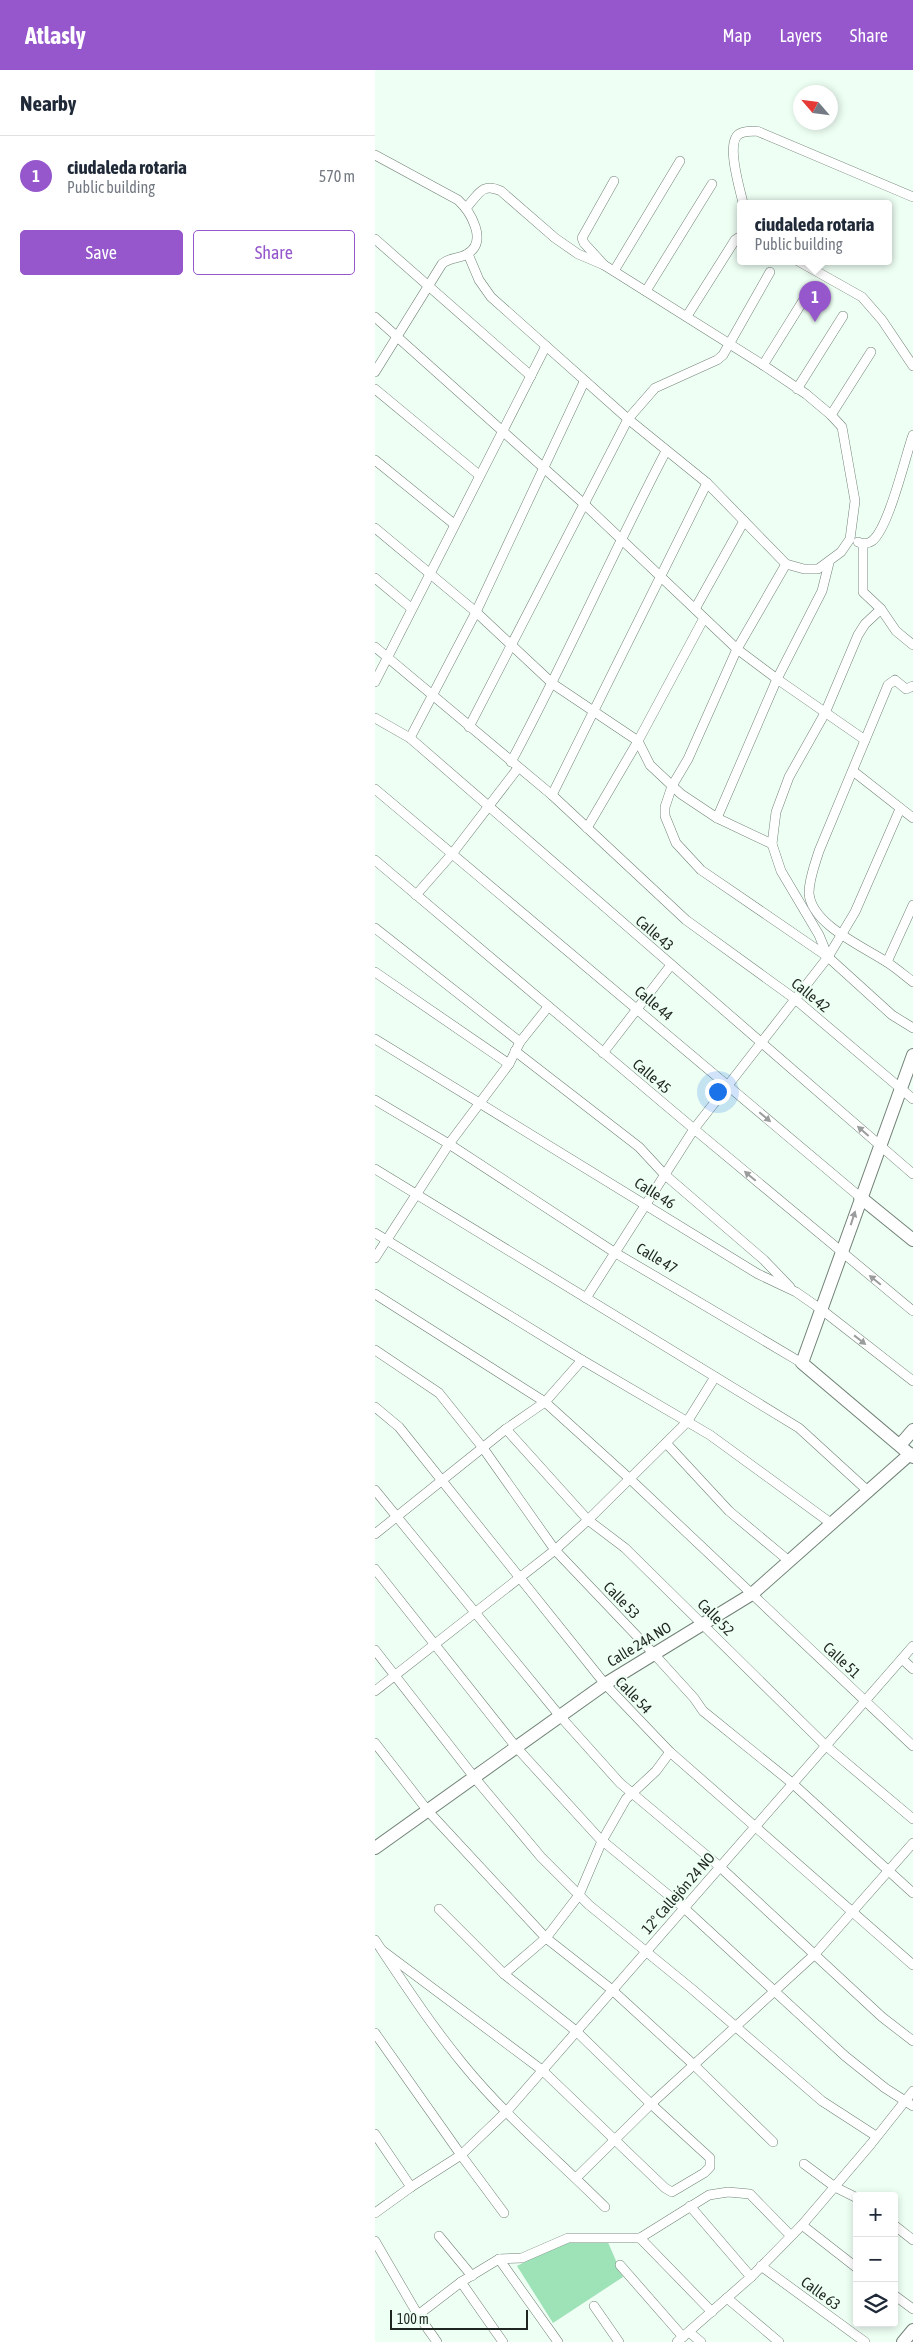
<!DOCTYPE html>
<html lang="en">
<head>
<meta charset="utf-8">
<style>
  :root { --surface:#fff; --page:#f6f6f7; --text:#1f2937; --muted:#747a83; --line:#e0e1e3; --accent:#9656cc }
  body { margin:0; font-family:"Asap Condensed",sans-serif; background:var(--page); color:var(--text) }
  .controls { position:absolute; right:15px; bottom:15px; display:grid; overflow:hidden; border-radius:5px; box-shadow:0 2px 8px #0003 }
  .controls button { width:45px; height:45px; display:grid; place-items:center; padding:0; border:0; border-bottom:1px solid var(--line); background:var(--surface); color:var(--text); font:25px sans-serif }
  .compass { position:absolute; left:418px; top:15px; width:45px; height:45px; border-radius:50%; background:var(--surface); box-shadow:0 2px 8px #0003; rotate:298deg }
  .scale { position:absolute; left:15px; bottom:12px; width:138px; box-sizing:border-box; padding-left:5px; border:2px solid #1f2521; border-top:0; font-size:14px; line-height:18px; white-space:nowrap; color:#1f2521; -webkit-text-stroke:4px #eefff4; paint-order:stroke }
  .you { position:absolute; left:342px; top:1021px; width:18px; height:18px; margin:-12px; border:4px solid #fff; border-radius:50%; background:#1a73e8; box-shadow:0 0 0 8px #1a73e833 }
  .badge { display:grid; place-items:center; width:32px; height:32px; border-radius:50%; background:var(--accent); color:#fff; font-size:16px; font-weight:700 }
  .pin { position:absolute; translate:-50% -41px; filter:drop-shadow(0 1px 2px #0008) }
  .pin::after { content:''; position:absolute; top:26px; width:18px; height:15px; background:inherit; clip-path:polygon(0 0,100% 0,50% 100%) }
  .popup { position:absolute; left:362px; top:130px; width:155px; height:65px; box-sizing:border-box; display:grid; place-content:center; border-radius:5px; background:var(--surface); filter:drop-shadow(0 1px 4px #0005); font-size:16px; white-space:nowrap; color:var(--muted) }
  .popup b { font-size:19px; color:var(--text) }
  .popup::after { content:''; position:absolute; left:50%; top:100%; margin-left:-10px; border:10px solid transparent; border-top-color:var(--surface) }
  .list { margin:0; padding:0; list-style:none }
  h2 { display:flex; justify-content:space-between; align-items:center; height:65px; margin:0; padding:0 20px; font-size:21px }
  h2 small { font-size:16px; font-weight:400; color:var(--muted) }
  .list li { display:grid; grid-template-columns:32px 1fr auto; gap:15px; align-items:center; box-sizing:border-box; height:80px; padding:0 20px; border-top:1px solid var(--line) }
  .list b { display:block; font-size:19px; white-space:nowrap }
  .list p { margin:0; font-size:16px; white-space:nowrap; color:var(--muted) }
  .list em { font-size:16px; font-style:normal; color:var(--muted) }
  .actions { display:flex; gap:10px; padding:15px 20px }
  .actions a { flex:1; padding:11px 0; border:1px solid var(--accent); border-radius:5px; text-align:center; font-size:18px; color:var(--accent) }
  .actions .main { background:var(--accent); color:#fff }
  .icon { flex:none; width:28px; height:28px; fill:none; stroke:currentColor; stroke-width:2; stroke-linecap:round; stroke-linejoin:round }
  .map { position:relative; flex:none; width:538px; height:2272px; overflow:hidden }
  header { display:flex; align-items:center; gap:30px; box-sizing:border-box; height:70px; padding:0 25px; background:var(--accent); color:#fff }
  header strong { font-size:24px }
  nav { display:flex; gap:28px; margin-inline-start:auto; font-size:18px }
  main { display:flex }
  aside { flex:1; background:var(--surface) }
  .map>svg:first-child { display:block }
</style>
</head>
<body>
<header>
<strong>Atlasly</strong>
<nav><a>Map</a><a>Layers</a><a>Share</a></nav>
</header>
<main>
<aside>
<h2>Nearby<small></small></h2>
<ul class="list">
<li><span class="badge">1</span><div><b>ciudaleda rotaria</b><p>Public building</p></div><em>570 m</em></li>
</ul>
<div class="actions"><a class="main">Save</a><a>Share</a></div>
</aside>
<div class="map">
<svg width="538" height="2272" viewBox="0 0 538 2272">
  <rect width="100%" height="100%" fill="#eefff4"/>
  <path fill="#9ee2b8" d="M191,2170H232L248,2207L178,2253L142,2196Z"/>
  <g fill="none" stroke-linecap="round" stroke-linejoin="round">
    <g stroke="#738278" stroke-width="10">
      <g id="street">
        <path d="M0,85L83,130C95,141 114,172 92,184C84,189 75,187 67,194L0,302"/>
        <path d="M368,133C365,119 349,69 366,63C371,61 377,61 382,61L538,127"/>
        <path d="M91,138C104,124 107,112 126,121L180,168L203,184L229,195L388,295L431,324L456,345L467,357L480,431L475,469L466,482L443,499H429L411,494L332,413L253,349L116,227L104,210L93,184"/>
        <path d="M0,169L156,306"/>
        <path d="M423,191L487,227L507,250L538,296"/>
        <path d="M229,195L209,173L207,168L239,111"/>
        <path d="M239,201L305,91"/>
        <path d="M271,221L337,114"/>
        <path d="M312,246L360,170L366,166"/>
        <path d="M0,247L208,433L362,579L402,609L490,670"/>
        <path d="M388,295L431,226"/>
        <path d="M0,319L104,405"/>
        <path d="M422,319L468,246"/>
        <path d="M456,345L496,282"/>
        <path d="M0,390L79,454"/>
        <path d="M0,458L101,542L178,614L263,671L275,695L306,724L342,748L397,774"/>
        <path d="M483,472C487,474 493,474 497,471C514,458 530,387 538,365"/>
        <path d="M411,494L362,579L313,689L297,716L290,737V746L301,773L326,800L453,887L517,945L538,958"/>
        <path d="M0,508L36,538"/>
        <path d="M320,539L369,451"/>
        <path d="M506,539L521,561L538,575"/>
        <path d="M0,577L177,725L311,850L420,929L538,1029"/>
        <path d="M0,612L171,276"/>
        <path d="M538,616L531,619L520,610L513,615L444,781C440,794 434,809 434,823C436,854 487,876 510,891C520,897 529,905 538,912"/>
        <path d="M0,648L35,668L538,1104"/>
        <path d="M94,657L253,349L280,318L342,290L348,285L395,202"/>
        <path d="M35,668L101,542L209,312"/>
        <path d="M136,692C191,590 237,484 291,381"/>
        <path d="M478,701L538,748"/>
        <path d="M0,719L485,1127"/>
        <path d="M177,725L332,413"/>
        <path d="M342,748L402,609L447,521L454,493"/>
        <path d="M212,758L263,671L329,548"/>
        <path d="M0,790L319,1059L538,1241"/>
        <path d="M41,825L77,784L143,698"/>
        <path d="M0,858L145,972"/>
        <path d="M453,887L444,865L406,801L397,774L401,742L414,707L450,643L483,565L490,554L506,539L488,522V474"/>
        <path d="M512,892L538,835"/>
        <path d="M0,902L134,994"/>
        <path d="M0,969L383,1204L421,1222L447,1240L538,1311"/>
        <path d="M140,981L264,1077L289,1104L389,1190L415,1217"/>
        <path d="M228,983L296,895"/>
        <path d="M0,1030L74,1074L239,1182L427,1293"/>
        <path d="M0,1099L424,1358L494,1422"/>
        <path d="M0,1163L207,1290L335,1365L457,1454"/>
        <path d="M0,1188L74,1074L134,994L145,972L173,937"/>
        <path d="M0,1224L170,1332L255,1409L538,1676"/>
        <path d="M211,1228L319,1059L453,887L480,842L525,739"/>
        <path d="M0,1280L64,1323L108,1378L180,1480L279,1584L319,1628L328,1641L417,1713L538,1823"/>
        <path d="M0,1337L24,1357L230,1614L295,1682L538,1895"/>
        <path d="M131,1359L213,1450L250,1478L450,1675L538,1749"/>
        <path d="M291,1373L354,1441L414,1491"/>
        <path d="M0,1420L184,1645L245,1713L344,1796L507,1947L538,1971"/>
        <path d="M0,1464L131,1359L170,1332L207,1290"/>
        <path d="M0,1499L141,1677L224,1768L308,1837L470,1986L510,2018L538,2036"/>
        <path d="M0,1580L99,1707L166,1787L214,1835L317,1919L447,2031L501,2066"/>
        <path d="M527,1589L538,1599"/>
        <path d="M0,1621L180,1480L213,1450L312,1352L340,1307"/>
        <path d="M0,1673L53,1741L171,1868L236,1919L319,1995L398,2072"/>
        <path d="M0,1870C28,1912 56,1955 88,1994C130,2046 183,2090 230,2137"/>
        <path d="M8,1881L167,2000L290,2118L297,2122L329,2103L335,2097V2088L276,2034L201,1961L129,1904L64,1839"/>
        <path d="M129,1904L171,1868L204,1825L227,1771L251,1729L281,1701L295,1682"/>
        <path d="M0,1963L86,2085L36,2117L0,2143"/>
        <path d="M0,2064L36,2117"/>
        <path d="M429,2094L460,2117L482,2128"/>
        <path d="M201,2108L276,2034L440,1884L538,1773"/>
        <path d="M315,2136L376,2207"/>
        <path d="M129,2143L86,2085L132,2041L538,1576"/>
        <path d="M427,2155L482,2198"/>
        <path d="M519,2155L538,2170"/>
        <path d="M64,2166L97,2206"/>
        <path d="M265,2168L337,2242"/>
        <path d="M0,2171L43,2245L62,2272"/>
        <path d="M124,2189L183,2272"/>
        <path d="M245,2195L308,2267"/>
        <path d="M386,2196L490,2272"/>
        <path d="M86,2212L128,2272"/>
        <path d="M519,2225L538,2239"/>
        <path d="M352,2228L404,2272"/>
        <path d="M219,2236L244,2272"/>
        <path d="M43,2245L86,2212L124,2189L147,2188L193,2168H265L334,2125L353,2122L375,2124L415,2165"/>
        <path d="M314,2262L326,2272"/>
        <path d="M302,2272L376,2207L427,2155L496,2074L538,2021"/>
      </g>
    </g>
    <g stroke="#738278" stroke-width="14">
      <g id="secondary">
        <path d="M538,985L427,1293L538,1387"/>
        <path d="M485,1127L538,1170"/>
        <path d="M525,1375L538,1360"/>
        <path d="M0,1778L230,1614L377,1524L535,1384"/>
        <path d="M528,2272L538,2260"/>
      </g>
    </g>
    <use href="#street" stroke="#fff" stroke-width="9"/>
    <use href="#secondary" stroke="#fff" stroke-width="12"/>
  </g>
  <defs><path id="oneway-solid" d="M-6-.8H1V-3.2L6.5 0L1 3.2V.8H-6Z" transform="scale(1.25)"/></defs>
  <g fill="#9a9d9b">
    <use href="#oneway-solid" transform="translate(390 1047) rotate(40)"/>
    <use href="#oneway-solid" transform="translate(488 1061) rotate(-139)"/>
    <use href="#oneway-solid" transform="translate(375 1106) rotate(-140)"/>
    <use href="#oneway-solid" transform="translate(478 1148) rotate(-72)"/>
    <use href="#oneway-solid" transform="translate(500 1210) rotate(-141)"/>
    <use href="#oneway-solid" transform="translate(485 1270) rotate(38)"/>
  </g>
  <g text-anchor="middle" dominant-baseline="central" stroke-width="4" stroke-linejoin="round" paint-order="stroke">
    <g font-size="15" fill="#1f2521" stroke="#eefff4">
      <text transform="translate(280 863) rotate(41)">Calle 43</text>
      <text transform="translate(436 925) rotate(39)">Calle 42</text>
      <text transform="translate(279 933) rotate(40)">Calle 44</text>
      <text transform="translate(277 1006) rotate(40)">Calle 45</text>
      <text transform="translate(280 1123) rotate(32)">Calle 46</text>
      <text transform="translate(282 1188) rotate(31)">Calle 47</text>
      <text transform="translate(247 1530) rotate(46)">Calle 53</text>
      <text transform="translate(341 1547) rotate(45)">Calle 52</text>
      <text transform="translate(264 1574) rotate(-31)">Calle 24A NO</text>
      <text transform="translate(467 1590) rotate(43)">Calle 51</text>
      <text transform="translate(259 1625) rotate(46)">Calle 54</text>
      <text transform="translate(303 1823) rotate(-49)">12° Callejón 24 NO</text>
      <text transform="translate(446 2223) rotate(36)">Calle 63</text>
    </g>
  </g>
</svg>
<div class="controls">
<button>+</button>
<button>−</button>
<button><svg class="icon" aria-label="layers" viewBox="0 0 24 24"><path d="M12 4l9 5-9 5-9-5zM3 14l9 5 9-5"/></svg></button>
</div>
<svg class="compass" viewBox="-18 -18 36 36"><path d="M0-13l5 13h-10z" fill="#e53935"/><path d="M0 13l5-13h-10z" fill="#747a83"/></svg>
<div class="scale">100 m</div>
<div class="you"></div>
<div class="pin badge" style="left:440px;top:252px">1</div>
<div class="popup"><b>ciudaleda rotaria</b>Public building</div>
</div>
</main>
</body>
</html>
